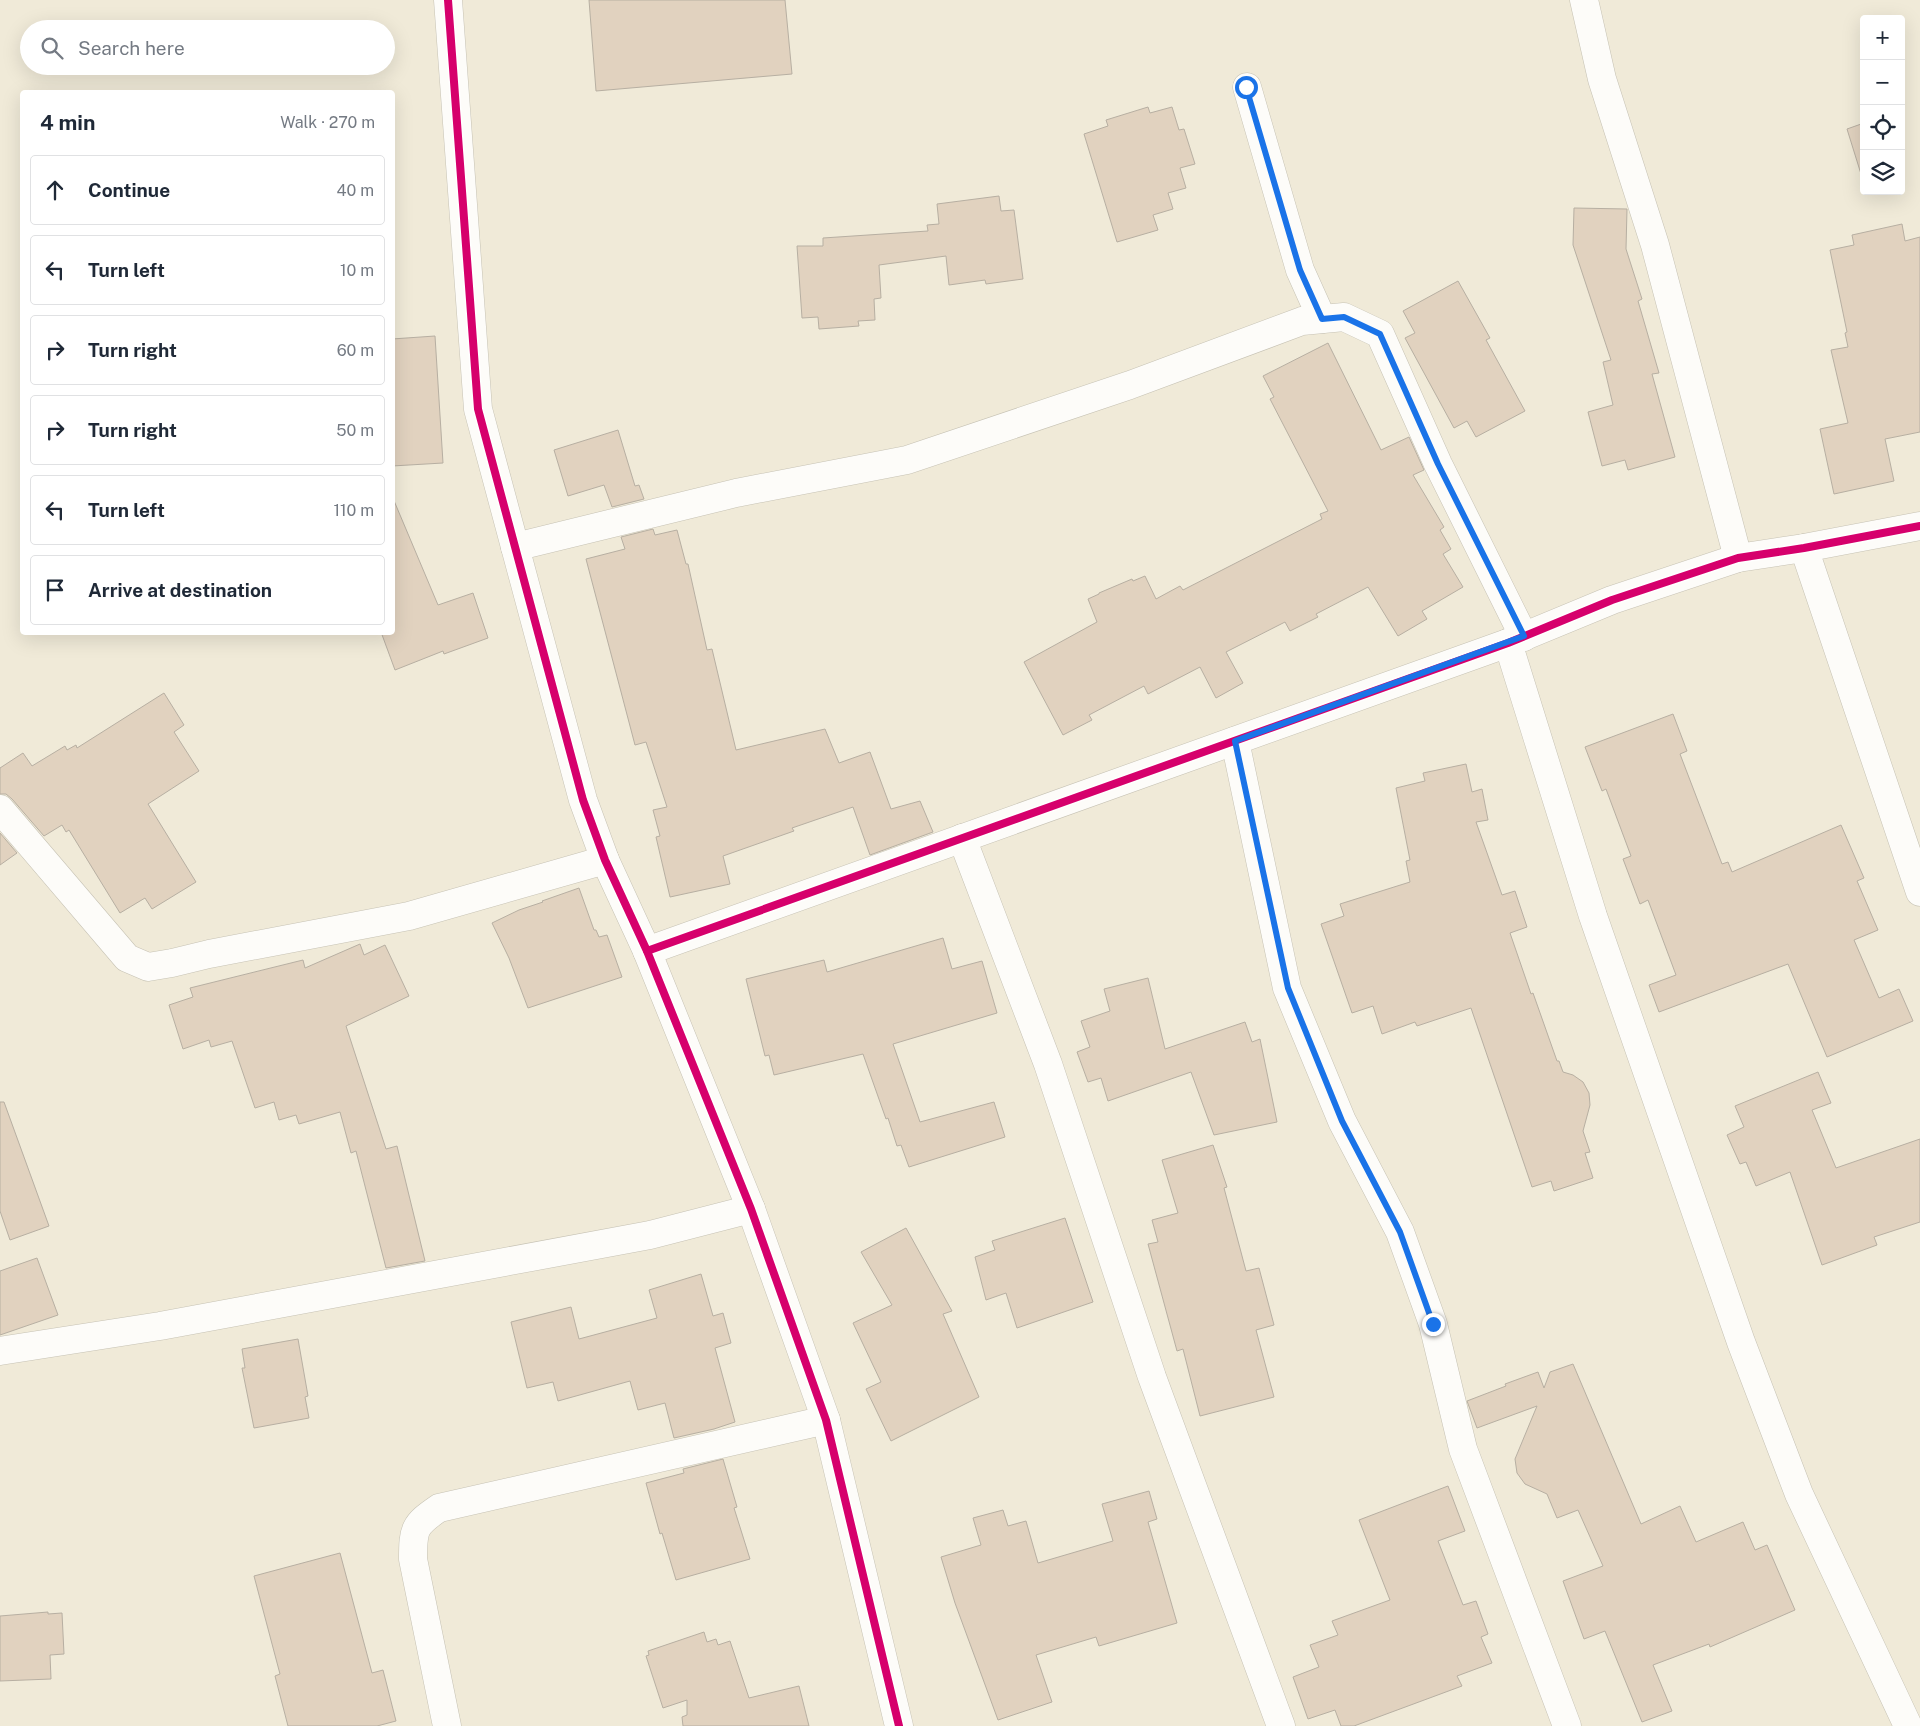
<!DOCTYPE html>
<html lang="en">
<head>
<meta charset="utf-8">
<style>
  :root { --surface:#fff; --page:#f6f6f7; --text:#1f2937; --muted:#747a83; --line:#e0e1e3 }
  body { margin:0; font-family:"Public Sans",sans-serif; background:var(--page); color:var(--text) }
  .controls { position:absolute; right:15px; top:15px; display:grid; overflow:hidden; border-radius:5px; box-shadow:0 5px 20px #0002 }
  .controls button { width:45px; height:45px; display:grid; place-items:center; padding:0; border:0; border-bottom:1px solid var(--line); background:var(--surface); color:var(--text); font:25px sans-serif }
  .stop { position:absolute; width:15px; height:15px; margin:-11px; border:4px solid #1a73e8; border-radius:50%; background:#fff }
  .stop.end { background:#1a73e8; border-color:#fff; box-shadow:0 1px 5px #0008 }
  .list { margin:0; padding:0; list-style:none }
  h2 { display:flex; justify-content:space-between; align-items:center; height:65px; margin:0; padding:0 20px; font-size:21px }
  h2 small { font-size:16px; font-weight:400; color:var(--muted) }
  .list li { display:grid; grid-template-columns:32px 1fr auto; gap:15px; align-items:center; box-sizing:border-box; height:70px; margin:0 10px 10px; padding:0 10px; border:1px solid var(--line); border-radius:5px }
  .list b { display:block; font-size:19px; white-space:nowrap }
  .list em { font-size:16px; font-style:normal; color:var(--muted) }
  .icon { flex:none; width:28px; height:28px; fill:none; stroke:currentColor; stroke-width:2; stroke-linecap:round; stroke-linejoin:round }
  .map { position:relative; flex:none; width:1920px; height:1726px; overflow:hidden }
  .search { position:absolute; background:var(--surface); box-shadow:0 5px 20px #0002; left:20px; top:20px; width:375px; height:55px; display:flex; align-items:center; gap:12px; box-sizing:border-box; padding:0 18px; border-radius:28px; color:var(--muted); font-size:19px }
  .panel { position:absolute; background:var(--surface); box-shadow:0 5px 20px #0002; left:20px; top:90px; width:375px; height:545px; border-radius:5px }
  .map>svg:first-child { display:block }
</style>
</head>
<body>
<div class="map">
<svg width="1920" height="1726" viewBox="0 0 1920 1726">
  <rect width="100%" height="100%" fill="#f0ead8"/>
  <g fill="#e1d2bf" stroke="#b7afa2">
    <path d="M589,0H785L792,74L596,91Z"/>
    <path d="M1148,107L1150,113L1172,107L1179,130L1184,129L1195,164L1180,168L1186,188L1168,193L1173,209L1153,215L1158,230L1117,242L1084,134L1108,126L1106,120Z"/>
    <path d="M1864,123V173L1861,174L1847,129Z"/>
    <path d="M999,196L1001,211L1014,210L1023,279L986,284L985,280L949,285L946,256L879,265L881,298L874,299L875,320L858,321L859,326L819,329L818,317L802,318L797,246H823V238L928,231L927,225L939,224L937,204Z"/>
    <path d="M1574,208L1627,209L1626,249L1642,299L1638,301L1659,373L1652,374L1675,457L1628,470L1625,460L1602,466L1588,412L1613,405L1603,362L1611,360L1573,245Z"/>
    <path d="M1902,224L1905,241L1920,237V432L1885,439L1894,481L1834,494L1820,429L1848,423L1831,350L1848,347L1845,333L1847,332L1830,250L1854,245L1852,235Z"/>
    <path d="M1458,281L1490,338L1486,340L1525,411L1476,437L1467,421L1454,428L1405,338L1415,333L1403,311Z"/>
    <path d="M435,336L443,463L392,466V339Z"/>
    <path d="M1328,343L1381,450L1409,437L1424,470L1413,475L1444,527L1440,530L1451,549L1443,554L1463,587L1422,611L1427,619L1398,636L1368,587L1316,614L1318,617L1290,631L1285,622L1226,652L1243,683L1216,698L1200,667L1148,694L1144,686L1089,715L1092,720L1063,735L1024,662L1097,622L1088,599L1099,594V593L1132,579L1133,581L1145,576L1156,599L1180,586L1183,590L1322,519L1320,514L1328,511L1270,399L1274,397L1263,376Z"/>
    <path d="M618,430L635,486L639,485L644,499L612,507L604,485L568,496L554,450Z"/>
    <path d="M392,496L438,605L473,593L488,638L444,654L443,651L395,670L381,632H392Z"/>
    <path d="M653,529L655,535L677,530L686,564H688L707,650L712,649L736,750L825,729L839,763L870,752L891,809L920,801L933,832L870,855L853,807L792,828L794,831L723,856L730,884L670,897L656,837L660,836L653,810L667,807L646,742L635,745L586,559L625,549L621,537Z"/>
    <path d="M164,693L184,725L174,732L199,771L148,804L196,882L152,909L145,898L120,913L69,830L66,832L62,825L44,836L12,799L6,794H0V768L23,753L32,766L65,746L67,750L76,745L77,748Z"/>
    <path d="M1673,714L1687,751L1680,754L1722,864L1728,862L1732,872L1841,825L1864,878L1857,881L1878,930L1854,940L1879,998L1899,989L1913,1021L1827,1057L1788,964L1659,1012L1649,985L1676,975L1648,900L1640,904L1623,859L1631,856L1606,789L1602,791L1585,747Z"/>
    <path d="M1466,764L1472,792L1482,789L1488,820L1476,822L1502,895L1515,891L1527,927L1510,933L1531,994L1533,993L1557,1061H1559L1563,1072L1573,1075L1583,1082L1589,1093L1590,1105L1583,1131L1590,1152L1585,1153L1593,1178L1554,1191L1551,1181L1532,1187L1471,1008L1417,1026L1415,1022L1382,1034L1373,1006L1352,1013L1321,924L1344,916L1340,904L1410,882L1406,861L1410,860L1396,788L1425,781L1423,773Z"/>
    <path d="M0,833L17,853L0,865Z"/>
    <path d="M579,888L594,930H596L599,937L607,935L622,977L528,1008L509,958L492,923L519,910L543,902L542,901Z"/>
    <path d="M943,938L952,969L982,961L997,1013L893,1044L920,1122L994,1102L1005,1137L909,1167L901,1145L897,1146L888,1118L886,1119L863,1054L774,1075L769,1055L765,1056L746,979L824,960L827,972Z"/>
    <path d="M360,944L364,955L385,945L409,996L346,1026L386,1149L397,1146L425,1261L386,1268L356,1151L351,1153L340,1112L299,1124L296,1115L279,1120L274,1102L255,1108L232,1041L211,1047L209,1040L183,1049L169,1005L193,997L190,988L303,960L305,968Z"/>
    <path d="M1148,978L1165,1049L1245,1022L1252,1042L1260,1039L1277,1122L1214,1135L1191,1072L1108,1101L1101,1078L1088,1082L1077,1052L1090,1047L1081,1021L1110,1011L1104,989Z"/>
    <path d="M1818,1072L1831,1103L1812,1110L1836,1168L1920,1139V1222L1874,1237L1877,1245L1822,1265L1790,1172L1756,1186L1746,1162L1740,1164L1727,1135L1744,1127L1735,1106Z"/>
    <path d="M0,1102H4L49,1226L10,1240L0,1211Z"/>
    <path d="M1213,1145L1227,1187L1224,1188L1246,1271L1259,1268L1274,1325L1256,1330L1274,1397L1200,1416L1183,1349L1177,1351L1148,1244L1158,1242L1152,1220L1178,1213L1162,1160Z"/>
    <path d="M1065,1218L1093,1302L1017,1328L1006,1293L986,1300L975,1257L995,1250L992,1241Z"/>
    <path d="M906,1228L952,1311L943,1314L979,1397L891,1441L866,1389L881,1382L853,1323L892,1305L861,1252Z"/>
    <path d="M37,1258L58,1315L0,1335V1271Z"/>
    <path d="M701,1274L713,1316L723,1313L731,1343L715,1348L735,1422L714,1429L674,1438L665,1403L638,1410L630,1381L558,1401L553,1382L527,1388L511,1322L571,1307L579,1339L657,1318L649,1290Z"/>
    <path d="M298,1339L308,1396L305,1397L309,1418L254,1428L242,1368H245L242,1349Z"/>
    <path d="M1573,1364L1641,1524L1680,1506L1696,1542L1743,1522L1755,1550L1767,1545L1795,1610L1710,1647L1709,1644L1653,1665L1672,1711L1642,1722L1605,1631L1584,1639L1563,1581L1603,1566L1578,1510L1557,1518L1547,1494L1525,1484L1517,1473L1515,1459L1537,1406L1477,1428L1467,1401L1506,1386L1505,1384L1538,1372L1544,1388L1550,1372Z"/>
    <path d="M723,1459L737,1507L734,1508L750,1559L676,1580L662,1533L660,1534L646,1483L684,1473L683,1469Z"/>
    <path d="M1448,1486L1465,1531L1438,1541L1463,1605L1476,1601L1488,1634L1481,1637L1492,1663L1457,1676L1462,1686L1354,1726H1341L1335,1710L1308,1719L1293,1677L1319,1667L1310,1645L1338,1635L1332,1621L1390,1600L1359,1520Z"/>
    <path d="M1149,1491L1157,1519L1148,1522L1177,1623L1099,1646L1096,1637L1036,1655L1052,1702L998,1720L955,1603L941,1557L981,1545L973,1518L1003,1510L1008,1526L1026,1521L1038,1563L1113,1541L1102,1504Z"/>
    <path d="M340,1553L372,1673L383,1670L396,1721L377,1726H288L275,1676L280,1674L254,1576Z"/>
    <path d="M48,1612V1614L62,1613L64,1654L50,1655L51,1679L0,1681V1616Z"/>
    <path d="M704,1632L707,1642L716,1639L718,1645L730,1641L749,1698L799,1686L809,1726H683L682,1717L687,1715V1700L663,1708L646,1656L649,1655L648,1651Z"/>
  </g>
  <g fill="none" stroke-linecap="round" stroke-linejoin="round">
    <g stroke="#c6c2b4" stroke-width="29">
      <g id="minor">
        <path d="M448,0L478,409L583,800L605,860L647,951L751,1209L826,1420L899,1726"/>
        <path d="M1584,0L1602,79L1655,245L1738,558"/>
        <path d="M1247,87L1300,270L1322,319"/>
        <path d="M515,547L736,493L907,460L1130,385L1302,321L1344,317L1380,334L1438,464L1524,637"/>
        <path d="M1804,548L1920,892"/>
        <path d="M1508,643L1593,916L1741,1342L1799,1494L1908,1726"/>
        <path d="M1235,741L1287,988L1342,1121L1400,1232L1433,1324L1463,1449L1567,1726"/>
        <path d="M0,809L127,958L148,967L172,963L209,954L409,916L605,860"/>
        <path d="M962,838L1048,1064L1152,1377L1281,1726"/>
        <path d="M647,951L1508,643L1612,600L1738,558L1804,548L1920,526"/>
        <path d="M0,1351L160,1326L650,1235L751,1209"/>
        <path d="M447,1726L413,1559C413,1529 414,1525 439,1508L826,1420"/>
      </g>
    </g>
    <use href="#minor" stroke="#fdfcf9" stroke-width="28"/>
    <g stroke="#fff" stroke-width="11">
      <g id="cycleway">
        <path d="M448,0L478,409L583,800L605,860L647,951L751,1209L826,1420L899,1726"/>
        <path d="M647,951L1508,643L1612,600L1738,558L1804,548L1920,526"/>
      </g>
    </g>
    <use href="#cycleway" stroke="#d6006c" stroke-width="8"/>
  </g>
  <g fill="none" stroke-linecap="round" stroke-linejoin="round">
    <path stroke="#1a73e8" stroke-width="6" d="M1246,87L1300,270L1322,319L1344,317L1380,334L1438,464L1524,636L1235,741L1288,988L1342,1121L1400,1232L1433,1324"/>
  </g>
</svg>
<div class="controls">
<button>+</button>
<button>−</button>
<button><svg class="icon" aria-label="locate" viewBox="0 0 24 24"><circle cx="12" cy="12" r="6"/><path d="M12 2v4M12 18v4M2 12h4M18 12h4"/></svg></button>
<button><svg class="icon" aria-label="layers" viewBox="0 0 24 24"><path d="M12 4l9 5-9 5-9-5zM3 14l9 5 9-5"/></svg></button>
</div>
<div class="stop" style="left:1246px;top:87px"></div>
<div class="stop end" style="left:1433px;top:1324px"></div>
<div class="search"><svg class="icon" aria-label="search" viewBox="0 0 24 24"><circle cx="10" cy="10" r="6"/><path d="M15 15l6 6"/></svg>Search here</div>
<section class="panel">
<h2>4 min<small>Walk · 270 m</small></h2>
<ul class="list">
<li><svg class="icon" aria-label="ahead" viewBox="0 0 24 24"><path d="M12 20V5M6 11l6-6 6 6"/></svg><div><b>Continue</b></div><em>40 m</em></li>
<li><svg class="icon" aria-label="left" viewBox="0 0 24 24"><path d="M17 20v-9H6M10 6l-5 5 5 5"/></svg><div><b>Turn left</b></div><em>10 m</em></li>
<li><svg class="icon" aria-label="right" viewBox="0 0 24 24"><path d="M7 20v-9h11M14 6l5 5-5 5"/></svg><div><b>Turn right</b></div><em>60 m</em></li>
<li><svg class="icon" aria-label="right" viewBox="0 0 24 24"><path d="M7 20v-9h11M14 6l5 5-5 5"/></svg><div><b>Turn right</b></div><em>50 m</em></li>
<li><svg class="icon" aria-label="left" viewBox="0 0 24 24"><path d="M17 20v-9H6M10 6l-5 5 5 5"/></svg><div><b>Turn left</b></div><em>110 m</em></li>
<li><svg class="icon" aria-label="arrive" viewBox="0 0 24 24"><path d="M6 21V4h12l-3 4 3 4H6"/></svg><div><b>Arrive at destination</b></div></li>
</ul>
</section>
</div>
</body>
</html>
